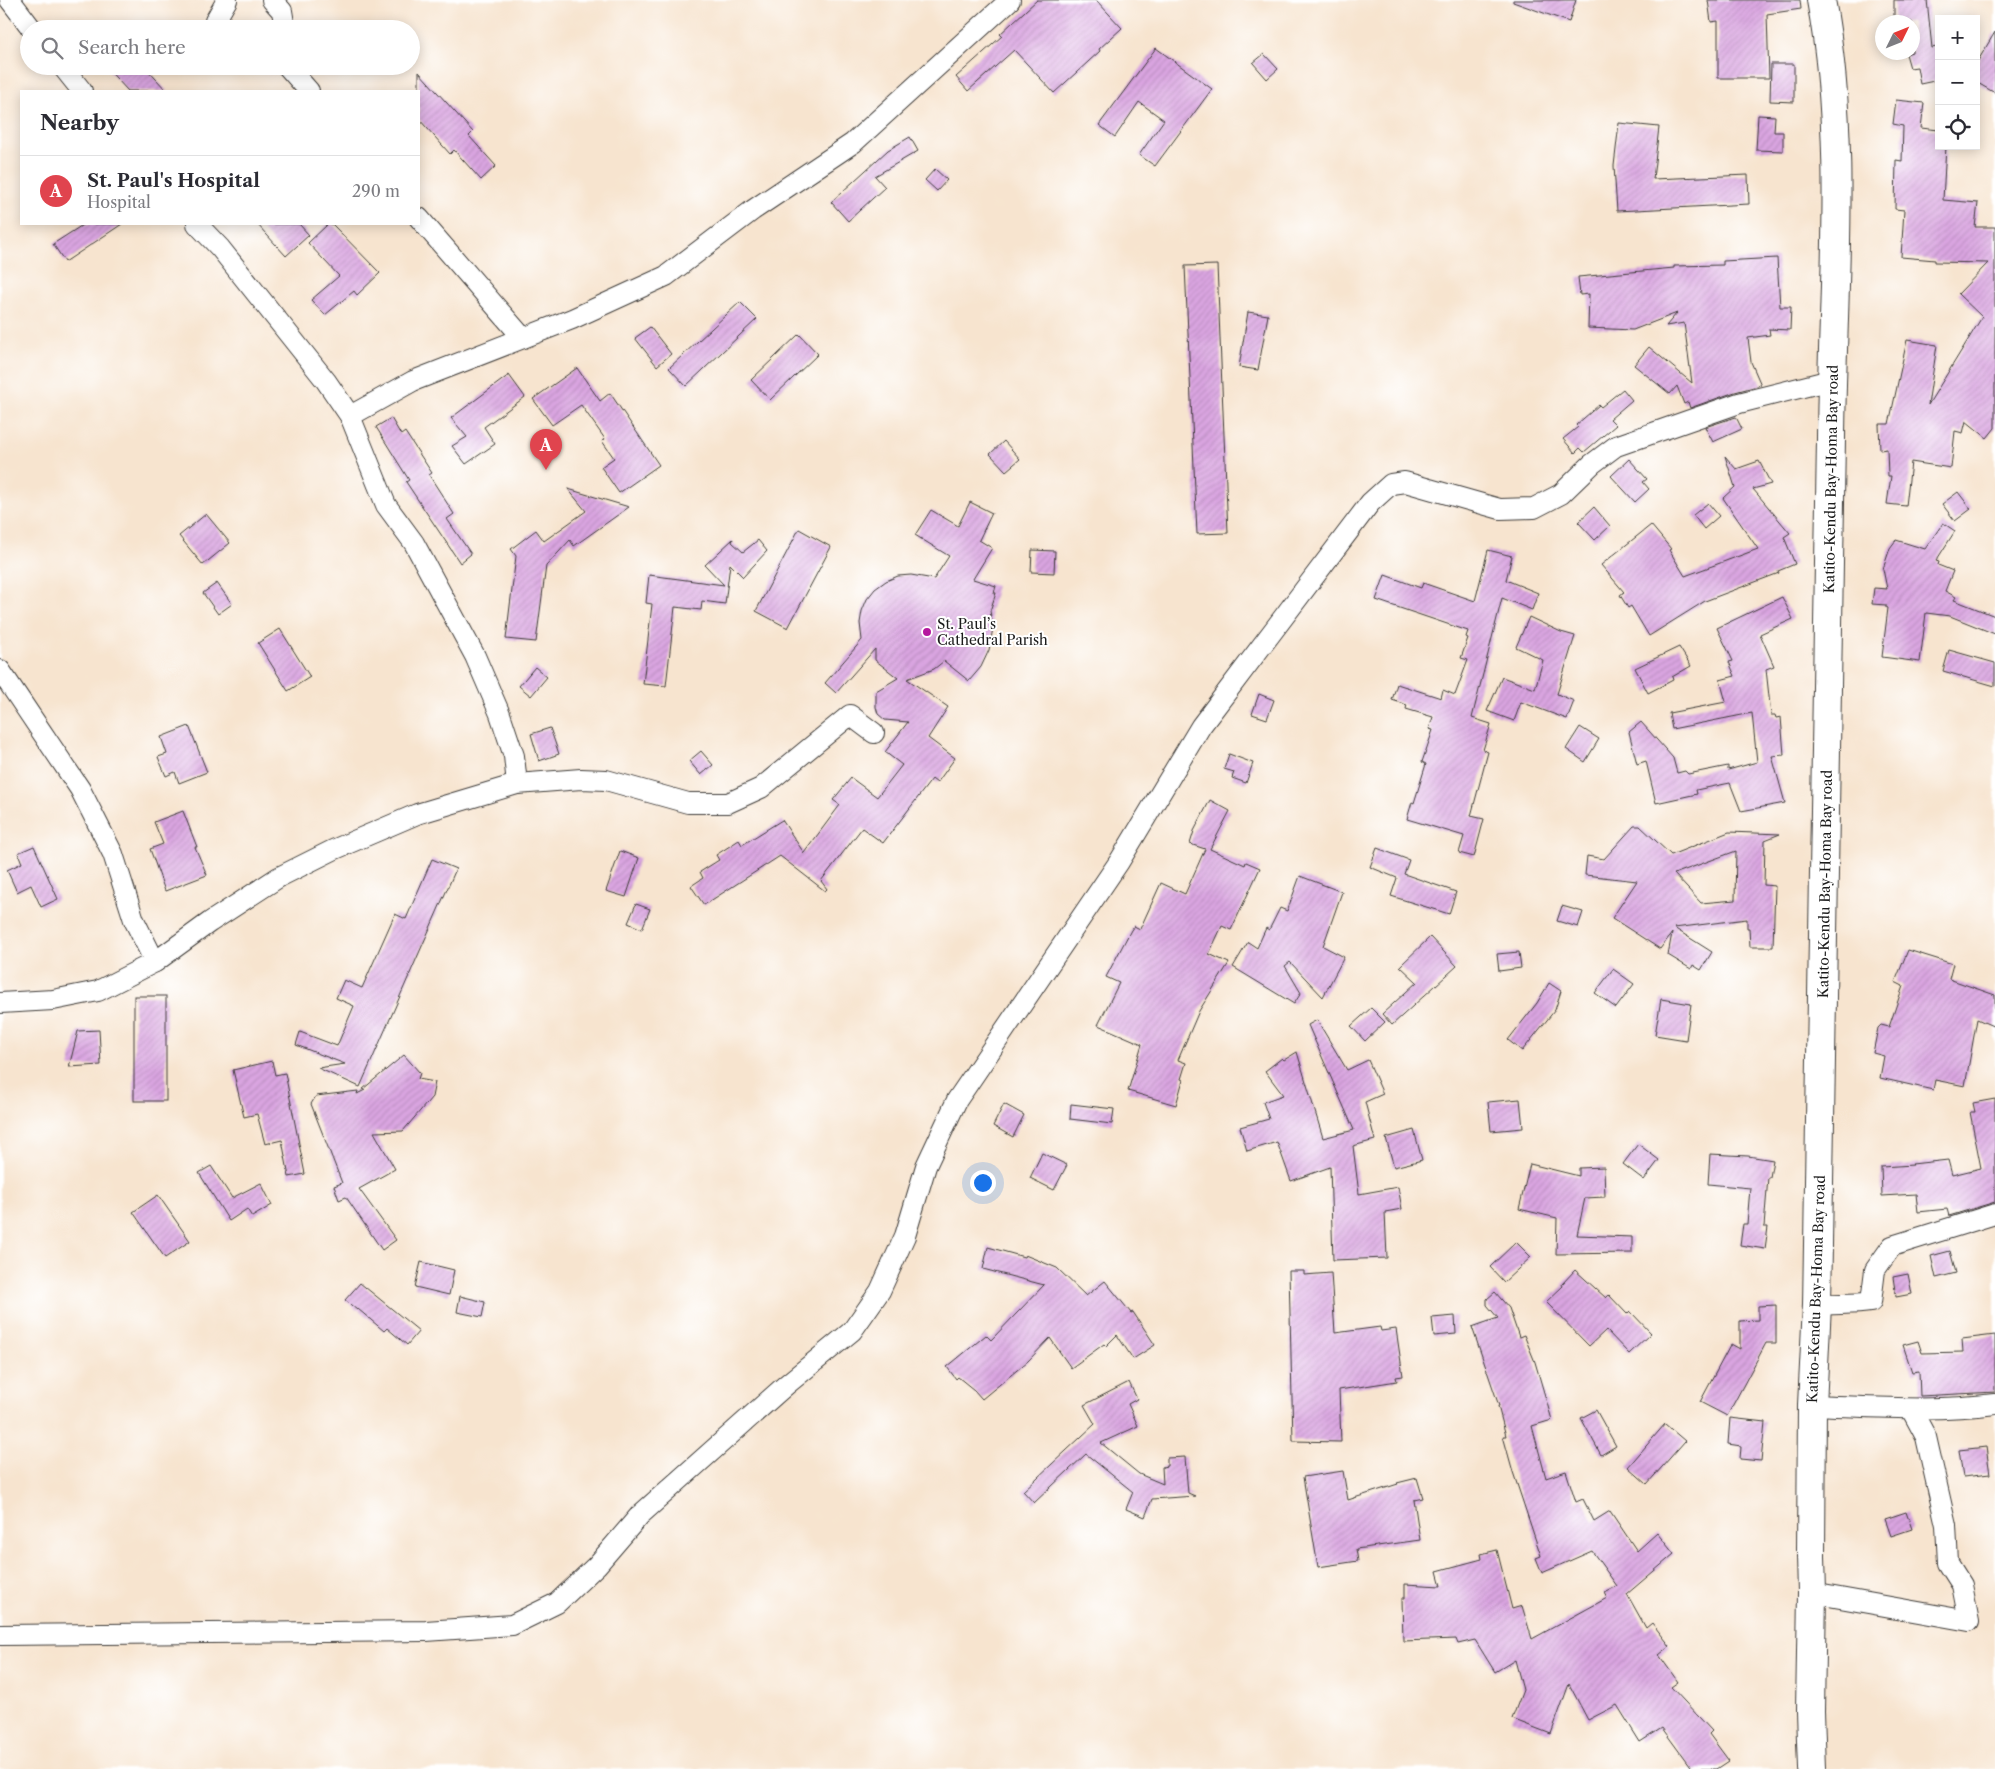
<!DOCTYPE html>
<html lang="en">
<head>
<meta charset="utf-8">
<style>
  :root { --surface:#fff; --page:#f2f2f3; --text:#2b2b33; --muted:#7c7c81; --line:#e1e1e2; --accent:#b5179e }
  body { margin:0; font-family:"Libre Caslon Text",serif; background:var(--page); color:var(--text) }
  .controls { position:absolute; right:15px; top:15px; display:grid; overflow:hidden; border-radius:0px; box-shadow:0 2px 12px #0003 }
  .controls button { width:45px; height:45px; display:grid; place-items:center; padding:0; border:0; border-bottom:1px solid var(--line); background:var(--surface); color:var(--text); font:25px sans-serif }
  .compass { position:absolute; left:1875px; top:15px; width:45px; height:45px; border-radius:50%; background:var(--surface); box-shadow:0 2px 12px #0003; rotate:47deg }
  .you { position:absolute; left:982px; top:1182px; width:18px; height:18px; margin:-12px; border:4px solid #fff; border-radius:50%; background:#1a73e8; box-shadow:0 0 0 8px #1a73e833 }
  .badge { display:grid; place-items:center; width:32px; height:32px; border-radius:50%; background:var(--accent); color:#fff; font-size:16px; font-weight:700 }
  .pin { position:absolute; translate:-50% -41px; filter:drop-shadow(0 1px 2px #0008) }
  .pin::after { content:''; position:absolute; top:26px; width:18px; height:15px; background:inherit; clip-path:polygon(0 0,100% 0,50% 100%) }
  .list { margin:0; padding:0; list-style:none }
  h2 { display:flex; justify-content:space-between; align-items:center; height:65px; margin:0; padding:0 20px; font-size:21px }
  h2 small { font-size:16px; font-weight:400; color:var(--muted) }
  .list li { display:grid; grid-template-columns:32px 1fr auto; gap:15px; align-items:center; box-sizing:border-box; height:70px; padding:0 20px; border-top:1px solid var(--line) }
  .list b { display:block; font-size:19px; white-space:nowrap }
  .list p { margin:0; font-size:16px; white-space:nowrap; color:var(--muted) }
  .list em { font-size:16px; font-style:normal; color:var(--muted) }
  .icon { flex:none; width:28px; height:28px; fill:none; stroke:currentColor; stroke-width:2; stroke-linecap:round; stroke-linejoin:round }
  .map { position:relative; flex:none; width:1995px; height:1769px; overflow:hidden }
  .search { position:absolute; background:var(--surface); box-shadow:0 2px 12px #0003; left:20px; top:20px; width:400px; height:55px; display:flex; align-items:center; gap:12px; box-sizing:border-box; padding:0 18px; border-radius:28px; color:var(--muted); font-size:19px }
  .panel { position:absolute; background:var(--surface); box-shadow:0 2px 12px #0003; left:20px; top:90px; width:400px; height:135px; border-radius:0px }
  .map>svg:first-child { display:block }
</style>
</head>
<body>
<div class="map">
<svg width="1995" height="1769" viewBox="0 0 1995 1769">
  <defs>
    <pattern id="building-hatch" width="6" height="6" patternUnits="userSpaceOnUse" patternTransform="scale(1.25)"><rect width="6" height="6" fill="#daa5e1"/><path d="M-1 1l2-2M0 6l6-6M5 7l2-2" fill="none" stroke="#ba8dc0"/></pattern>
  </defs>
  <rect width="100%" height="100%" fill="#fff"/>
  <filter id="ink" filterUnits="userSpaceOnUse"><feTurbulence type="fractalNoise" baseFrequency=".02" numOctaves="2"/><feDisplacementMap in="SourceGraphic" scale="10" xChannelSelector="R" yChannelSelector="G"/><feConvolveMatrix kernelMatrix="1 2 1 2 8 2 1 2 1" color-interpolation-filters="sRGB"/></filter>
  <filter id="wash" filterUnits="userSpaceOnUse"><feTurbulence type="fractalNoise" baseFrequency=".0096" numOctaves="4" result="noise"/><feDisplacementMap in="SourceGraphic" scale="20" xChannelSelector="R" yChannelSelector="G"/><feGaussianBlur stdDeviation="1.12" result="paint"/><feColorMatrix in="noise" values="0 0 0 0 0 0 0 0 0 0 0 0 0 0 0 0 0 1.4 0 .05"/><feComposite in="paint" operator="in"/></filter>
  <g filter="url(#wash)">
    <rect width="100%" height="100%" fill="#f7e4cf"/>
    <g id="blocks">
      <g fill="url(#building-hatch)" fill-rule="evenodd">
        <path d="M1037,0H1096L1122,28L1099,49L1100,51L1054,93L1014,50L968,91L956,77L1002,36L1000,34Z"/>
        <path d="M1513,0H1576L1569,22L1513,2Z"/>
        <path d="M1708,0H1800L1801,9L1767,14L1769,78H1718V21L1711,22Z"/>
        <path d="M1894,0H1927L1932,48L1936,47L1939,58V80L1920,84L1917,67L1910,68L1906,54L1912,52V22H1894Z"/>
        <path d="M1995,32V93L1976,82V64Z"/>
        <path d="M1156,48L1212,89L1155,166L1139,155L1164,120L1139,102L1115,137L1099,125Z"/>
        <path d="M1264,54L1278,69L1267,79L1253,63Z"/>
        <path d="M1771,64H1794V102L1770,101Z"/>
        <path d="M105,66H144L167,91H128Z"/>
        <path d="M419,72L473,132L469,136L496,166L481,180L454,150L450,154L419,119Z"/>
        <path d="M1896,100L1924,103L1921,128L1939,130V146H1946L1943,200L1978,203L1975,227H1995V428L1987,438L1966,421L1963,433L1955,431L1951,468L1911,462L1906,506L1887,504L1891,476H1888L1887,449L1880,450L1879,424H1889L1907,340L1937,345L1928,405L1982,317L1958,294L1988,263L1935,262V260L1901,257L1904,210L1895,209L1896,160L1902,161L1903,126L1893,124Z"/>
        <path d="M1758,115L1775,116L1774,132H1783V151L1756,150Z"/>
        <path d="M1619,123L1659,127L1653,179L1748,175L1749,204L1617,211L1614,166Z"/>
        <path d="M910,137L918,151L875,176L885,187L848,221L831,202L888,150Z"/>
        <path d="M935,169L947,180L937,191L925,180Z"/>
        <path d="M84,224H122L65,262L53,244Z"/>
        <path d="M257,224H299L309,235L286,256Z"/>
        <path d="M328,224H332L380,273L357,295L354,291L325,315L311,300L339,276L308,243Z"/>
        <path d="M1777,258L1780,307H1791L1790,330L1769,329L1770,335L1748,338L1751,362L1761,385L1735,392L1690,408L1688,402L1684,404L1677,386L1670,394L1634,365L1649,347L1692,383L1684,323L1666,326L1677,313L1633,330L1588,328L1589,294L1580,295L1578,277L1674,268V266L1723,265V261Z"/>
        <path d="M1217,265L1228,533L1197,534L1185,266Z"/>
        <path d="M740,302L757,319L686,386L669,368Z"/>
        <path d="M1248,312L1268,315L1258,370L1239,367Z"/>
        <path d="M650,327L671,354L657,366L635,338Z"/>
        <path d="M799,334L818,354L770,400L751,380Z"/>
        <path d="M577,368L600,401L610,393L659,465L619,493L601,467L614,458L602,441L605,439L581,405L552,425L533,399Z"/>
        <path d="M509,375L525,397L484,427L495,444L466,464L452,446L467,437L451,418Z"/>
        <path d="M1623,389L1632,400L1610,419L1616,425L1584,452L1580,448L1575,453L1563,439L1578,427L1576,425L1599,405L1601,407Z"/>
        <path d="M1736,417L1742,429L1713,442L1705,427Z"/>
        <path d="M391,418L401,435L405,432L432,473L429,475L454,514L447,519L471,554L460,563L406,482L409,480L376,427Z"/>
        <path d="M1004,441L1020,459L1006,471L990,454Z"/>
        <path d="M1725,456L1736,469L1759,461L1771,484L1753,489L1790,533L1784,537L1795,564L1778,571L1779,573L1705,601L1649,636L1631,606L1628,608L1620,595L1624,592L1601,565L1651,525L1671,549L1669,550L1685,576L1758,549L1723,498L1735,487Z"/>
        <path d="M1629,459L1647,479L1643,482L1649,489L1635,502L1611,476Z"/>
        <path d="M568,489L629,507L574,546L570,540L546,566L536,642L506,639L516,556L511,549L536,530L544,541L586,511Z"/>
        <path d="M1958,492L1971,509L1955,521L1942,504Z"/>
        <path d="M970,502L992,513L979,540L992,548L973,579L996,586L994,593H996L990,611L993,628L989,650L981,667L969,681L944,661L934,669L907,679L948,707L928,738L955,758L937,783L932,779L883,843L862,828L821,881L827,889L825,891L780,856L704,905L691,886L703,878L700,872L719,860L716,855L739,840L742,845L782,820L804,853L840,805L833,800L851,778L877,797L902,765L885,752L908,722L885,720L878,714L876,707V691L898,678L875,660V649L836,693L825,683L862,640L860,623L862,611L867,599L875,589L886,581L898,576L911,575L934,579L949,556L915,535L931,510L958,526Z"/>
        <path d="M1708,503L1719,516L1704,529L1693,515Z"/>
        <path d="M1594,507L1610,526L1595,540L1578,522Z"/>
        <path d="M206,514L230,543L203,565L179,536Z"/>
        <path d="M1943,523L1955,531L1936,561L1939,562L1938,565L1953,571L1945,591L1956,597L1954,600L1995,616V634L1950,616L1926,613L1920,662L1882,657L1888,608L1886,607V605L1872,604L1874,588L1887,589L1883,569L1890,548L1896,540L1925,549Z"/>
        <path d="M799,529L831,547L788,628L756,611Z"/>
        <path d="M733,539L732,542L743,552L758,540L767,551L743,577L730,564L725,604L702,601L701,610L675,607L666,686L643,684L652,604L646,603L649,575L724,585L705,565Z"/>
        <path d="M1032,550L1055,551L1054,573L1031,572Z"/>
        <path d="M1488,550L1512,556L1506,580L1538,593L1532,610L1502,598L1472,718L1491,724L1483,750L1488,752L1471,816L1484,819L1474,857L1459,853L1464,836L1407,819L1412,802L1414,803L1426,764L1422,762L1433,730L1429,729L1433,717L1406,709L1407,705L1392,700L1397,684L1441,698L1443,690L1455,695L1468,660L1461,658L1468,638L1466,637L1468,631L1376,600L1385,575L1421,588L1423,583L1475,601Z"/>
        <path d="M217,583L232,604L218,614L203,593Z"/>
        <path d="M1782,597L1793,619L1760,634L1774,666L1766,669L1771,715H1775L1776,718L1781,717L1784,755L1772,756L1785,803L1741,811L1730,783L1696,790L1697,794L1656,803L1646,761L1637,764L1629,732L1641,722L1673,758L1677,773L1685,771L1688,774L1728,766V770L1757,762L1752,713L1672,729L1669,713L1726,702L1720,680L1735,676L1729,662L1733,661L1717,628Z"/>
        <path d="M1529,617L1561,632L1575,636L1557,694L1574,701L1567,719L1521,702L1514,721L1487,711L1502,677L1535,689L1543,660L1516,647Z"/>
        <path d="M280,629L310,677L288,691L258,643Z"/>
        <path d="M1679,647L1691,666L1672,677L1673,680L1648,693L1635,668Z"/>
        <path d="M1949,650L1995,663V686L1943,671Z"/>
        <path d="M535,667L547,677L531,696L519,686Z"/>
        <path d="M1259,694L1274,700L1267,719L1252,714Z"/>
        <path d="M189,726L207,772L179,783L175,772L166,776L158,757L167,754L161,737Z"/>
        <path d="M1580,727L1599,739L1585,762L1566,749Z"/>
        <path d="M550,728L559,754L539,761L531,734Z"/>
        <path d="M701,751L713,765L701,775L689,761Z"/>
        <path d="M1229,754L1253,763L1246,783L1232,778L1234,772L1224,769Z"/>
        <path d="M1210,800L1230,811L1210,849L1245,865L1246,862L1260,868L1231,930L1222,926L1209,954L1229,963L1199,1011L1178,1060L1186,1063L1181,1079L1183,1080L1176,1105L1128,1091L1142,1044L1098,1025L1119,983L1106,977L1131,930L1134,926L1140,929L1161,883L1185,894L1205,849L1190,844L1194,831Z"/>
        <path d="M183,811L197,847H195L207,875L165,891L150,849L163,844L154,822Z"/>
        <path d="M1634,826H1640L1671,855L1729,832L1780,834L1765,840L1764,885L1775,886L1773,947H1750L1749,928H1747V919L1674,928L1712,952L1701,970L1693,965L1691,969L1668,955L1672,933L1660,949L1612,918L1637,881L1585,875L1587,856L1604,859ZM1736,851L1735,900L1701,903L1674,874Z"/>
        <path d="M34,846L58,899L41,907L31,885L17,892L7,870L22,863L18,853Z"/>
        <path d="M1377,848L1409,860L1404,874L1456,892L1449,914L1391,896L1397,878L1370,867Z"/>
        <path d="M620,851L639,858L626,897L606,891Z"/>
        <path d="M432,859L456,869L360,1087L318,1068L345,1064L296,1045L300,1032L337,1046L354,1006L336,998L344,980L362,988L395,914L406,919Z"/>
        <path d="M1300,876L1342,892L1323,946L1344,957L1323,997L1290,962L1285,966L1301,993L1294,1004L1233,967L1248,942L1257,948L1266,928L1269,930L1280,908L1287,911Z"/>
        <path d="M636,904L650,909L642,929L628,923Z"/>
        <path d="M1562,906L1583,912L1578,927L1557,921Z"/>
        <path d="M1430,937L1457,966L1392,1025L1382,1014L1417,982L1400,966Z"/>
        <path d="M1908,950L1953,964L1949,979L1995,995V1027L1977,1019L1965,1086L1935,1080L1933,1090L1880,1078L1884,1056L1873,1053L1878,1028L1881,1025L1889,1027L1903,986L1895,982Z"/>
        <path d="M1519,952L1521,968L1499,971L1497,954Z"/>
        <path d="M1613,969L1634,984L1616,1008L1595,993Z"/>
        <path d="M1549,983L1561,991L1555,1010L1522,1051L1508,1040L1537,1003Z"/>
        <rect x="134" y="996" width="32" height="105"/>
        <path d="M1661,999L1691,1004L1686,1040L1655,1035Z"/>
        <path d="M1371,1008L1385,1022L1365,1041L1351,1026Z"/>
        <path d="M1317,1020L1347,1070L1368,1060L1383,1094L1365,1102L1375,1140L1353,1146L1359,1194L1398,1187L1402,1209L1385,1212L1387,1258L1333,1260L1330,1167L1291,1181L1277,1142L1247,1151L1240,1127L1269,1119L1263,1102L1283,1095L1265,1071L1282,1058L1284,1060L1297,1052L1323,1138L1354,1130L1308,1025Z"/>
        <path d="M99,1030L101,1065L69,1067L78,1031Z"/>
        <path d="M404,1055L420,1073L418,1079L435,1082L432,1097L403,1131L374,1132L395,1169L359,1189L396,1240L382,1250L346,1197L339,1200L334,1186L342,1183L311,1104L316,1096L358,1091L357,1094L365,1090L363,1089Z"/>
        <path d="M272,1061L275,1075L285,1073L305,1174L289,1177L282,1140L265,1144L257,1114L244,1117L233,1070Z"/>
        <path d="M1520,1099L1523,1128L1491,1131L1488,1102Z"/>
        <path d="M1995,1099V1202L1949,1216L1947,1209L1918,1212L1916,1194L1882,1196L1881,1167L1913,1165L1912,1164L1948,1160L1952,1175L1981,1168L1970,1112H1975L1973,1103Z"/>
        <path d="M1004,1104L1024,1115L1013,1137L993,1126Z"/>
        <path d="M1071,1104L1114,1109L1112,1124L1070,1119Z"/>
        <path d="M1414,1130L1422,1160L1394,1167L1386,1138Z"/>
        <path d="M1638,1144L1659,1160L1644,1180L1623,1164Z"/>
        <path d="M1042,1153L1067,1165L1054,1190L1030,1178Z"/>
        <path d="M1710,1154L1748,1156L1773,1160L1770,1177H1768L1764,1227H1768L1765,1249L1740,1245L1743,1224H1747L1750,1188L1708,1184Z"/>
        <path d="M1530,1164L1579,1176V1168L1604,1167L1605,1197L1585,1198L1577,1235L1632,1237V1253L1556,1254L1557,1218L1519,1209Z"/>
        <path d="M211,1166L232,1198L261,1183L272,1205L252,1217L247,1209L229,1221L199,1173Z"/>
        <path d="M158,1195L190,1241L165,1258L133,1212Z"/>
        <path d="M1516,1242L1531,1257L1504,1282L1490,1267Z"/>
        <path d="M988,1247L1024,1257L1025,1255L1057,1268L1086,1296L1105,1281L1131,1313L1133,1312L1155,1345L1133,1359L1117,1335L1106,1346L1104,1344L1071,1368L1050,1338L1028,1361L982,1399L974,1390L958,1377L956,1379L947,1367L986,1335L991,1340L1044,1285L983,1269Z"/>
        <path d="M1950,1251L1956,1273L1936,1278L1931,1256Z"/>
        <path d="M421,1262L454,1270L449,1295L415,1287Z"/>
        <path d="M1575,1270L1606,1298L1609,1295L1627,1314L1630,1311L1651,1333L1629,1354L1606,1330L1589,1346L1546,1302L1563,1286L1562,1284Z"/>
        <path d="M1289,1271H1304V1275L1331,1273L1335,1333L1380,1327L1381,1331L1396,1329L1403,1376L1396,1377L1397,1381L1339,1390L1341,1442L1293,1441Z"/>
        <path d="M1908,1274L1912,1294L1896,1297L1893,1277Z"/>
        <path d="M360,1283L419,1331L407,1345L387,1328L384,1331L358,1309L357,1310L345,1300Z"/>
        <path d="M1495,1292L1509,1308L1519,1337L1524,1335L1535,1362L1552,1420L1532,1426L1546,1478L1566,1471L1576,1502L1583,1499L1594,1521L1610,1511L1637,1551L1657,1533L1674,1554L1627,1594L1646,1628L1652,1623L1670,1646L1659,1655L1678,1682L1671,1687L1712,1731L1709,1734L1729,1761L1717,1769H1692L1662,1728L1640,1742L1617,1705L1588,1720L1569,1684L1551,1734L1512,1719L1523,1690L1515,1660L1495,1672L1475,1640L1458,1644L1456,1639L1403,1641L1402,1598H1405V1584L1441,1586L1437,1571L1482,1559L1481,1554L1497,1550L1512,1609L1522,1606L1532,1639L1607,1598L1604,1593L1617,1586L1592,1551L1542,1573L1536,1558L1541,1556L1513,1472L1503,1436H1506L1498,1406H1499L1472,1327L1498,1318L1487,1305V1299Z"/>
        <path d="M460,1296L485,1302L482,1317L457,1312Z"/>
        <path d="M1776,1305V1343H1766L1727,1416L1700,1402L1731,1344L1740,1349V1321L1758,1320V1306Z"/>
        <path d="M1455,1316L1456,1334L1434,1336L1432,1318Z"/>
        <path d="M1995,1335V1392L1920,1396L1919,1371L1912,1372L1903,1345L1918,1341L1922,1353L1963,1352L1962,1339Z"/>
        <path d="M1129,1382L1137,1399L1128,1404L1138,1426L1101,1443L1139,1474L1163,1484L1162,1467L1167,1466V1458L1185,1457L1188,1493L1195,1496L1152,1499L1145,1517L1126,1509L1133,1492L1086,1454L1034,1503L1023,1491L1095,1424L1084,1405Z"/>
        <path d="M1596,1410L1616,1446L1601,1455L1581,1418Z"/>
        <path d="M1730,1418L1765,1422L1761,1461L1740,1459L1741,1446L1728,1444Z"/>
        <path d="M1665,1424L1685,1441L1647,1484L1628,1467Z"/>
        <path d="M1986,1447L1990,1474L1963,1477L1959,1450Z"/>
        <path d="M1343,1471L1348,1500L1398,1484L1397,1483L1417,1478L1423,1498L1414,1500L1420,1540L1356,1549L1358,1561L1318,1567L1303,1477Z"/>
        <path d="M1906,1512L1912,1529L1891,1536L1885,1519Z"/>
      </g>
    </g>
  </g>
  <g filter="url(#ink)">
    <use href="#blocks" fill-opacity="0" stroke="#3d3a37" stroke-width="1"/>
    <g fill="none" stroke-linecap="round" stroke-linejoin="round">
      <g stroke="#3d3a37" stroke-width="22">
        <g id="minor">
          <path d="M10,0L32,29"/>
          <path d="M272,0L282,11L285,29"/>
          <path d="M216,29L215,21L227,0"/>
          <path d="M62,66L82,91"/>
          <path d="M287,66L309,91"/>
          <path d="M419,218L523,338"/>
          <path d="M197,224L220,248L326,381L350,416L386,505L414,543L475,656L500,714L514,756L517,784"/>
          <path d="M350,416L413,381L572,319L666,276L753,210L853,143L1010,0"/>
          <path d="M0,670L80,789L113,854L134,920L155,962L98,991L53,1000L0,1003"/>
          <path d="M155,962L210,922L279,877L333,850L417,814L517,784L581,779L606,780L688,803H728L761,788L850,715L874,733"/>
          <path d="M1817,1305C1835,1303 1853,1305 1871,1302L1875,1270L1892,1246L1995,1214"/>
          <path d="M1812,1405C1873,1407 1934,1412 1995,1404"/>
          <path d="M1812,1593L1969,1621L1962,1585L1948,1563L1946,1525L1926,1437L1911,1409"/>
          <path d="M0,1635L426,1631L512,1625L557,1603L597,1565L640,1515L786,1385L852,1331L880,1291L905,1236L926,1166L957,1100L1119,862L1201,726L1370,503L1391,484L1405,482L1500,509L1534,508L1561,494L1592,464L1616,446L1739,403L1831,380"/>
        </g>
      </g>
      <g stroke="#3d3a37" stroke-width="30">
        <path id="trunk" d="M1812,1769L1810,1711L1812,1593L1811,1555L1812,1405L1817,1305C1822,1016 1828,727 1831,439C1832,293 1848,144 1821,0"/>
      </g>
      <use href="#minor" stroke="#fff" stroke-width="20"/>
      <use href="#trunk" stroke="#fff" stroke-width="28"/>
    </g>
  </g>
  <circle fill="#b5179e" stroke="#fff" stroke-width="2" cx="927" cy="632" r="5"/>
  <g text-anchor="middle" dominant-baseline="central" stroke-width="4" stroke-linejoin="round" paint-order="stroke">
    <g font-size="14" fill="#1c1c1c" stroke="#fff">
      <text transform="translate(1831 479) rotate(-89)">Katito-Kendu Bay-Homa Bay road</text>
      <text transform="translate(1825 884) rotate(-89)">Katito-Kendu Bay-Homa Bay road</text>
      <text transform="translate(1816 1289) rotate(-88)">Katito-Kendu Bay-Homa Bay road</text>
    </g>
    <g font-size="14" fill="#1c1c1c" stroke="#fff" text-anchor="start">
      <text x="937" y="624">St. Paul’s<tspan x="937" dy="16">Cathedral Parish</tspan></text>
    </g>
  </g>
</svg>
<div class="controls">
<button>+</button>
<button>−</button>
<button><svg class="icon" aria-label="locate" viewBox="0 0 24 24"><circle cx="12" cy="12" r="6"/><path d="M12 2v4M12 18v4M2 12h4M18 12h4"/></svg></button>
</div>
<svg class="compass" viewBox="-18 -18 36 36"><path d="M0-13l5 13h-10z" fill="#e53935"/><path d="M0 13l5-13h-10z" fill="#7c7c81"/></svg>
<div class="you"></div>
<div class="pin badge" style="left:546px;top:470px;background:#e0444e">A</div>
<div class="search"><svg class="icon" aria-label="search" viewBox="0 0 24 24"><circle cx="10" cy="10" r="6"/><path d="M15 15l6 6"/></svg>Search here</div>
<section class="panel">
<h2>Nearby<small></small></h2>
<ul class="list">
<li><span class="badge" style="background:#e0444e">A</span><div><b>St. Paul's Hospital</b><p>Hospital</p></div><em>290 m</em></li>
</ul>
</section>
</div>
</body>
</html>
